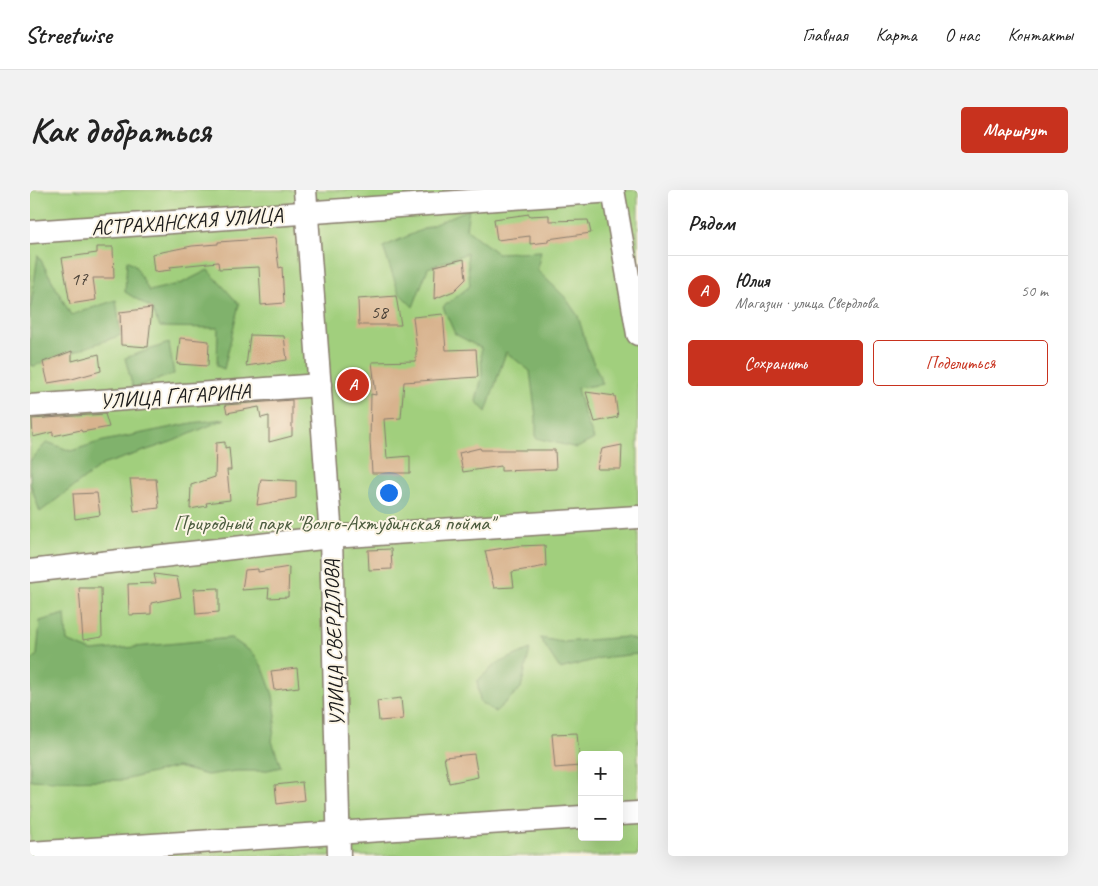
<!DOCTYPE html>
<html lang="ru">
<head>
<meta charset="utf-8">
<style>
  :root { --surface:#fff; --page:#f2f2f2; --text:#222; --muted:#767676; --line:#e0e0e0; --accent:#c8321e }
  body { margin:0; font-family:Caveat,sans-serif; background:var(--page); color:var(--text) }
  .controls { position:absolute; right:15px; bottom:15px; display:grid; overflow:hidden; border-radius:5px; box-shadow:0 5px 20px #0002 }
  .controls button { width:45px; height:45px; display:grid; place-items:center; padding:0; border:0; border-bottom:1px solid var(--line); background:var(--surface); color:var(--text); font:25px sans-serif }
  .you { position:absolute; left:358px; top:302px; width:18px; height:18px; margin:-12px; border:4px solid #fff; border-radius:50%; background:#1a73e8; box-shadow:0 0 0 8px #1a73e833 }
  .badge { display:grid; place-items:center; width:32px; height:32px; border-radius:50%; background:var(--accent); color:#fff; font-size:16px; font-weight:700 }
  .pin { position:absolute; translate:-50% -50%; border:2px solid #fff; box-shadow:0 1px 5px #0006 }
  .list { margin:0; padding:0; list-style:none }
  h2 { display:flex; justify-content:space-between; align-items:center; height:65px; margin:0; padding:0 20px; font-size:21px }
  h2 small { font-size:16px; font-weight:400; color:var(--muted) }
  .list li { display:grid; grid-template-columns:32px 1fr auto; gap:15px; align-items:center; box-sizing:border-box; height:70px; padding:0 20px; border-top:1px solid var(--line) }
  .list b { display:block; font-size:19px; white-space:nowrap }
  .list p { margin:0; font-size:16px; white-space:nowrap; color:var(--muted) }
  .list em { font-size:16px; font-style:normal; color:var(--muted) }
  .actions { display:flex; gap:10px; padding:15px 20px }
  .actions a { flex:1; padding:11px 0; border:1px solid var(--accent); border-radius:5px; text-align:center; font-size:18px; color:var(--accent) }
  .actions .main { background:var(--accent); color:#fff }
  .map { position:relative; flex:none; width:608px; height:666px; overflow:hidden; border-radius:5px }
  header { display:flex; align-items:center; gap:30px; box-sizing:border-box; height:70px; padding:0 25px; background:var(--surface); border-bottom:1px solid var(--line) }
  header strong { font-size:24px }
  nav { display:flex; gap:28px; margin-inline-start:auto; font-size:18px }
  .intro { display:flex; align-items:center; justify-content:space-between; box-sizing:border-box; height:120px; padding:0 30px }
  h1 { margin:0; font-size:35px }
  .button { padding:12px 22px; border-radius:5px; background:var(--accent); color:#fff; font-size:18px; font-weight:700 }
  main { display:flex; gap:30px; padding:0 30px }
  aside { flex:1; background:var(--surface); border-radius:5px; box-shadow:0 5px 20px #0002 }
  .map>svg:first-child { display:block }
</style>
</head>
<body>
<header>
<strong>Streetwise</strong>
<nav><a>Главная</a><a>Карта</a><a>О нас</a><a>Контакты</a></nav>
</header>
<div class="intro"><h1>Как добраться</h1><a class="button">Маршрут</a></div>
<main>
<div class="map">
<svg width="608" height="666" viewBox="0 0 608 666">
  <rect width="100%" height="100%" fill="#fcf5e5"/>
  <filter id="ink" filterUnits="userSpaceOnUse"><feTurbulence type="fractalNoise" baseFrequency=".02" numOctaves="2"/><feDisplacementMap in="SourceGraphic" scale="10" xChannelSelector="R" yChannelSelector="G"/><feConvolveMatrix kernelMatrix="1 2 1 2 8 2 1 2 1" color-interpolation-filters="sRGB"/></filter>
  <filter id="wash" filterUnits="userSpaceOnUse"><feTurbulence type="fractalNoise" baseFrequency=".0096" numOctaves="4" result="noise"/><feDisplacementMap in="SourceGraphic" scale="20" xChannelSelector="R" yChannelSelector="G"/><feGaussianBlur stdDeviation="1.12" result="paint"/><feColorMatrix in="noise" values="0 0 0 0 0 0 0 0 0 0 0 0 0 0 0 0 0 1.4 0 .05"/><feComposite in="paint" operator="in"/></filter>
  <g filter="url(#wash)">
    <rect width="100%" height="100%" fill="#f4dcbe"/>
    <path fill="#a1cf7d" stroke="#5e764c" fill-rule="evenodd" d="M0,0H608V666H0ZM552,565H589V647H552Z"/>
    <g fill="#80b26c" stroke="#4e6744">
      <path d="M439,19L436,39L467,63L511,61L507,80L535,107L548,126L558,160L573,194L547,198L553,221L564,249L547,258L506,248V227L500,181L476,162L456,222L446,211L452,187L451,158L425,144L413,117L440,96L437,63L398,78L383,117L369,103L353,57Z"/>
      <path d="M8,65L41,125L86,110L91,145L4,176L0,175V122Z"/>
      <path d="M97,70L105,75L119,101L152,93L178,80L209,114L194,179L187,176L188,138L130,137L121,118L95,102Z"/>
      <path d="M139,153L144,184L103,198L95,168Z"/>
      <path d="M195,229L141,252L72,275L10,322L0,293V271L17,252L41,261L69,252L162,233Z"/>
      <path d="M35,424L37,451L62,461L201,448L224,464L233,478L243,505L246,526L242,551L251,577L233,581H206L177,585L147,577L94,590L21,591L0,590V472L7,465L10,431Z"/>
      <path d="M596,447L608,451V464L571,468L530,479L510,448L533,452Z"/>
      <path d="M500,459L491,498L465,522L450,512L447,491L466,474Z"/>
    </g>
    <g id="blocks">
      <g fill="#d8b38e">
        <path d="M499,24V26L519,25V31L558,30L561,43L518,49V52L500,54V46L467,50L464,29Z"/>
        <path d="M245,48L249,78L252,77L254,113L231,115L229,77L189,79L188,72L140,77L141,80L124,82L122,64L162,56L188,54V52Z"/>
        <path d="M67,57H83L84,88H63L66,110L40,114L32,68L67,63Z"/>
        <path d="M434,69L436,89L424,101L404,109L405,76Z"/>
        <path d="M366,106L371,135H329L328,109Z"/>
        <path d="M122,118L118,157L91,155L90,122Z"/>
        <path d="M413,124L416,160L446,159L448,187L374,192L371,228L354,229L357,268L380,266V283H342L340,250L341,204L346,205L342,172L386,171V162L387,161L383,127Z"/>
        <path d="M220,145L254,146L257,170L216,176Z"/>
        <path d="M150,148L179,151L178,176L147,174Z"/>
        <path d="M42,161V171L69,164L71,181L42,189L18,193L13,172Z"/>
        <path d="M556,202L585,206L588,227L565,232Z"/>
        <path d="M262,210V246L239,252V226L231,228L229,217L197,223L195,215Z"/>
        <path d="M75,224L79,237L52,242L51,240L23,246V242L3,247L2,229Z"/>
        <path d="M195,252V258L199,257L201,280H197L200,310L176,313L177,316L160,319L161,295L185,287L186,253Z"/>
        <path d="M592,255L591,279H567L572,259Z"/>
        <path d="M450,258L451,260H525L526,279L471,281V276L433,282L429,263Z"/>
        <path d="M100,289H126L129,318L104,321Z"/>
        <path d="M231,289L266,291V308L227,315Z"/>
        <path d="M67,303L70,325L45,329L43,304Z"/>
        <path d="M515,355L516,376L482,382L484,397L464,398L455,361L487,356Z"/>
        <path d="M361,359L362,379L339,380L338,360Z"/>
        <path d="M259,377L258,407L238,408L239,398L212,400L215,380L228,379V382Z"/>
        <path d="M124,384L147,387L151,407L121,413V424L99,425L98,394L126,393Z"/>
        <path d="M49,398H71L72,447L53,450Z"/>
        <path d="M189,398V422L166,424L164,399Z"/>
        <path d="M267,478L269,497L244,500L241,481Z"/>
        <path d="M371,508L373,529L349,531L347,511Z"/>
        <path d="M547,543L550,576L525,578L522,544Z"/>
        <path d="M444,564L448,587L419,593L414,567Z"/>
        <path d="M272,592L274,610L247,614L245,595Z"/>
      </g>
    </g>
  </g>
  <g filter="url(#ink)">
    <use href="#blocks" fill-opacity="0" stroke="#887c6d" stroke-width="1"/>
    <g fill="none" stroke-linecap="round" stroke-linejoin="round">
      <g stroke="#887c6d" stroke-width="25">
        <g id="minor">
          <path d="M275,0L301,347L309,666"/>
          <path d="M583,0L608,144"/>
          <path d="M0,42L583,1"/>
          <path d="M0,216L290,195"/>
          <path d="M0,381L301,347L608,327"/>
          <path d="M589,624L608,623"/>
          <path d="M0,663L552,627"/>
        </g>
      </g>
      <use href="#minor" stroke="#fff" stroke-width="22"/>
    </g>
  </g>
  <g text-anchor="middle" dominant-baseline="central" stroke-width="4" stroke-linejoin="round" paint-order="stroke">
    <g font-size="19" fill="#4b4238">
      <text x="49" y="89">17</text>
      <text x="349" y="122">58</text>
    </g>
    <g font-size="21" fill="#1c1c1c" stroke="#fcf5e5">
      <text transform="translate(157 31) rotate(-4)">АСТРАХАНСКАЯ УЛИЦА</text>
      <text transform="translate(145 206) rotate(-4)">УЛИЦА ГАГАРИНА</text>
      <text transform="translate(304 453) rotate(-92)">УЛИЦА СВЕРДЛОВА</text>
    </g>
    <g font-size="21" fill="#4b5b3e" stroke="#fcf5e5">
      <text x="304" y="333">Природный парк "Волго-Ахтубинская пойма"</text>
    </g>
  </g>
</svg>
<div class="controls">
<button>+</button>
<button>−</button>
</div>
<div class="you"></div>
<div class="pin badge" style="left:323px;top:195px">A</div>
</div>
<aside>
<h2>Рядом<small></small></h2>
<ul class="list">
<li><span class="badge">A</span><div><b>Юлия</b><p>Магазин · улица Свердлова</p></div><em>50 m</em></li>
</ul>
<div class="actions"><a class="main">Сохранить</a><a>Поделиться</a></div>
</aside>
</main>
</body>
</html>
